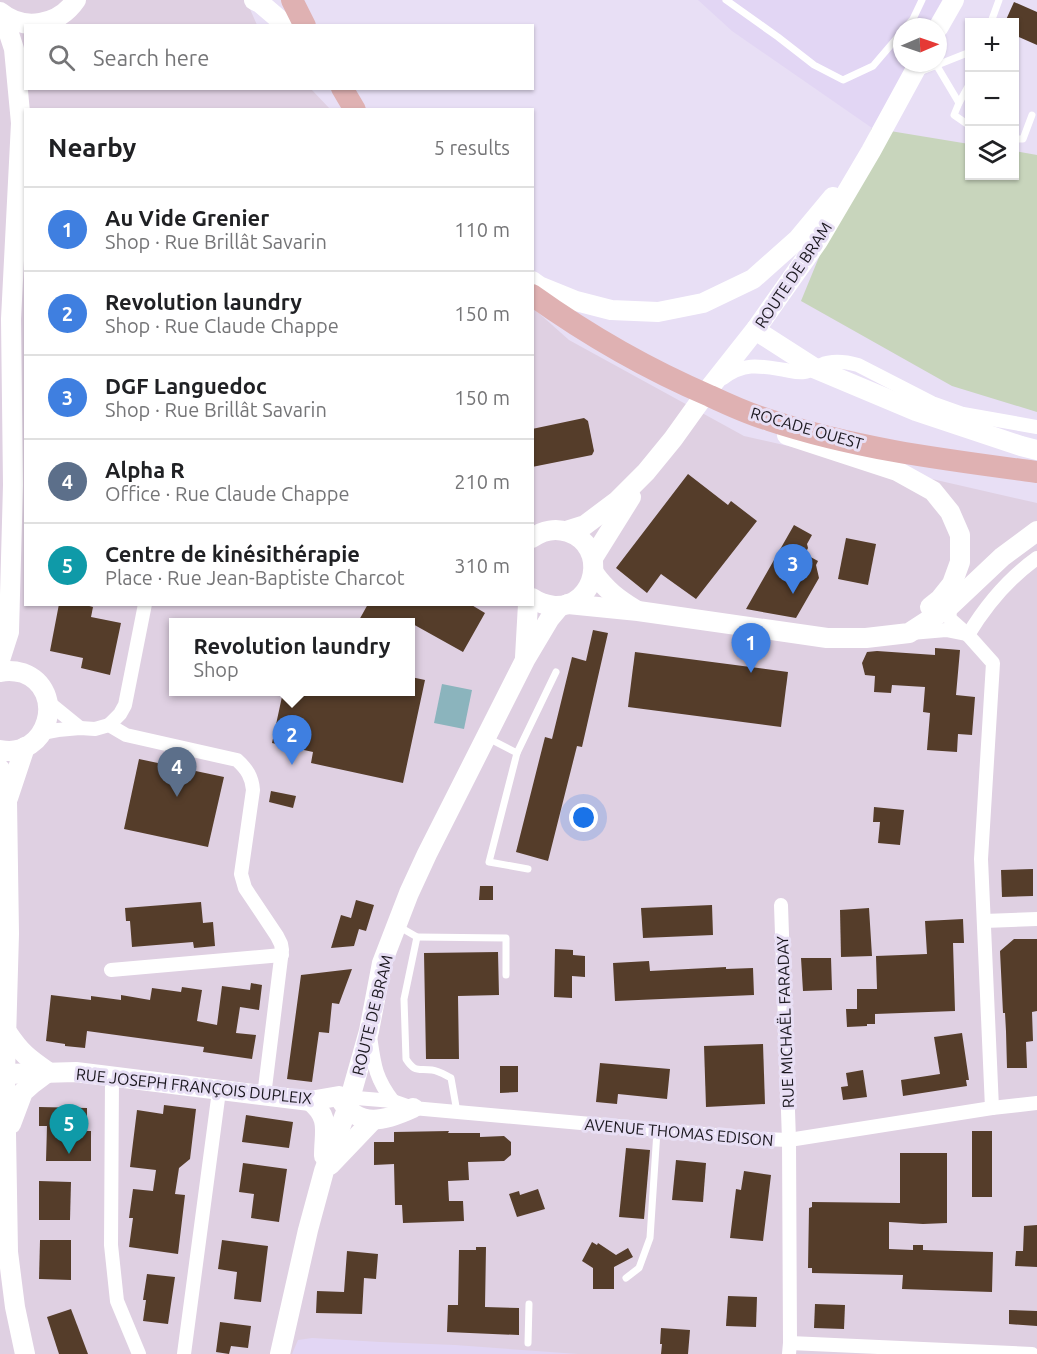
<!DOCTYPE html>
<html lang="en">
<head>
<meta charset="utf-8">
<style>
  :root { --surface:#fff; --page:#f6f6f6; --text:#202124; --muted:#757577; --line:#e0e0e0; --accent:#d93025 }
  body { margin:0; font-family:Ubuntu,sans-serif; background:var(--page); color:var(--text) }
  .controls { position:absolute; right:18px; top:18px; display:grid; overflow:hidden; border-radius:0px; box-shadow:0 2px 4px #0004 }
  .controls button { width:54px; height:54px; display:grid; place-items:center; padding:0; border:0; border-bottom:2px solid var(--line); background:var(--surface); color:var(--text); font:30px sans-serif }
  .compass { position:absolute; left:893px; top:18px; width:54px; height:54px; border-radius:50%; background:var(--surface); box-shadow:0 2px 4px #0004; rotate:88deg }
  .you { position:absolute; left:584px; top:818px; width:21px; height:21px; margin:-15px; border:4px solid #fff; border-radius:50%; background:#1a73e8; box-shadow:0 0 0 9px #1a73e833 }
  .badge { display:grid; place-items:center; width:39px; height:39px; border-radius:50%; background:var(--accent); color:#fff; font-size:20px; font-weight:700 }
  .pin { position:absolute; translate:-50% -50px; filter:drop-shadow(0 2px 3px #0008) }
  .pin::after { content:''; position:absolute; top:32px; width:21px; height:18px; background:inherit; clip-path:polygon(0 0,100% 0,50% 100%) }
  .popup { position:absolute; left:169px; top:618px; width:246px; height:78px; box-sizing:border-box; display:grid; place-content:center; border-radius:0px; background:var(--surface); filter:drop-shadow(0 2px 4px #0005); font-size:20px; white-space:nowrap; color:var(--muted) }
  .popup b { font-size:22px; color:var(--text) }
  .popup::after { content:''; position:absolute; left:50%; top:100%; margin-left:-12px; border:12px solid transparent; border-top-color:var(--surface) }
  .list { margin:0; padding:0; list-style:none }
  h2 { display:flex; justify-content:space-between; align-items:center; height:78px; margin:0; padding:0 24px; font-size:26px }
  h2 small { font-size:20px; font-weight:400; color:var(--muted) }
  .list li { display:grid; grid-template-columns:39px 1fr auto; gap:18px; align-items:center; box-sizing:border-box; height:84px; padding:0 24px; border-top:2px solid var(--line) }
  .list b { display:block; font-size:22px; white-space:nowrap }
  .list p { margin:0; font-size:20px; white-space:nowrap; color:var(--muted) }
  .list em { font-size:20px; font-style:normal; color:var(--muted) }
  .icon { flex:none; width:33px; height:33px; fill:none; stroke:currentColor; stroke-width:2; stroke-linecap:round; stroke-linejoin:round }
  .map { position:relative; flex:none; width:1037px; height:1354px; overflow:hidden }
  .search { position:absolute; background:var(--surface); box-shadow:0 2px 4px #0004; left:24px; top:24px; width:510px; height:66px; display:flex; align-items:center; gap:15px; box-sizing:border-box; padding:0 21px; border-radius:0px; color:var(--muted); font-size:22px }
  .panel { position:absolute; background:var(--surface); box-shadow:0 2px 4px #0004; left:24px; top:108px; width:510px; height:498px; border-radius:0px }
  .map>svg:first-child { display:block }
</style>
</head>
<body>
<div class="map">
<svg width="1037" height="1354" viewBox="0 0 1037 1354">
  <rect width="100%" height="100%" fill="#e8dff5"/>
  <path fill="#dfd0e2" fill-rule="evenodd" d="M0,0H246L257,25L26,26V88L311,89L330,109L26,110V604H532L533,308L569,340L744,436L1037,503V1354H0ZM174,622H410V692H174Z"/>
  <g fill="#e2d6f4">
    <path d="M698,0H944L929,27H902V63H909L872,128L732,31Z"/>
    <path d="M312,1338L380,1342L455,1345L578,1354H292L298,1340Z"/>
  </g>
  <path fill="#c8d5bc" d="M872,128L969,144L970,176H1014L1015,151L1037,155V412L952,386L801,301Z"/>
  <path fill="#8bb4bd" d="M442,684L472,690L464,729L434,723Z"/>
  <g fill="#553d2a">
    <path d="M1014,2L1037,12V45L1014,35V22H1005Z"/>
    <path d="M584,418L588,421L594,451L592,455L532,467V429Z"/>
    <path d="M688,474L728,505L731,501L757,521L696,599L661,574L647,593L616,568Z"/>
    <path d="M794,525L812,535L807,544L808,548L805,554L818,561L816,565L819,578L796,618L746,609Z"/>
    <path d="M846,538L876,544L868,585L838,579Z"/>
    <path d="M59,604H82L93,607L91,617L121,623L110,675L81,668L83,658L50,651Z"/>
    <path d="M368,604H470L485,613L463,652L402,618L400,622H358Z"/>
    <path d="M593,630L608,633L582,747L577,746L548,861L516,852L545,737L552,739L572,657L586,661Z"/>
    <path d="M935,648L960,650L956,695L975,697L972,735L958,734L957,752L927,750L930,713L923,712L925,687L892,685L891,693L874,692L875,676L865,675L862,663L867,652L877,651L935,655Z"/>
    <path d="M635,652L788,672L781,727L628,707Z"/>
    <path d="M411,677L425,680L403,783L311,763L313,752L272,743L283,692H411Z"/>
    <path d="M139,759L224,777L208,847L124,829Z"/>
    <path d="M271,791L296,796L293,808L269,802Z"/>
    <path d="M874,807L904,810L900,845L878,843L880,822H873Z"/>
    <path d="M1033,869V896L1002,897L1001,870Z"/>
    <path d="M480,886H493V900H479Z"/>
    <path d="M356,900L374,905L366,931L359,929L354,946L331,948L341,915L351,918Z"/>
    <path d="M201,902L203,923L213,922L215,946L194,948L193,942L132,947L130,921H126L125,908Z"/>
    <path d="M712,905L713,935L643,938L641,908Z"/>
    <path d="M869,908L872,956L841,957L840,910Z"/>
    <path d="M963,919L964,943H953L955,1011L875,1014V1024H867V1026L847,1027L846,1009H857V989H877L876,956L927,954L925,921Z"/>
    <path d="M1014,939H1037V1011L1032,1012L1033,1041L1026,1042L1027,1068H1007L1006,1031L1005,1013H1003L1000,951Z"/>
    <path d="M555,949L573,950V955L585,956V977L572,976V998L554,997Z"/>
    <path d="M498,952L499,995L458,996L459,1059H426L424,953Z"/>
    <path d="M801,958H831L832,990L803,991Z"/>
    <path d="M649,961L650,971L726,967V969L753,968L754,995L615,1001L613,963Z"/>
    <path d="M352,969L339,1004L332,1003L329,1033L319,1032L312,1082L287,1079L301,975Z"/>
    <path d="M251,983L262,985L259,1010L240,1007L236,1033L256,1035L252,1059L203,1052L204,1047L87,1031L85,1048L65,1046V1044L46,1041L51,995L91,1000V996L121,1000V995L150,1000L152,988L181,992L182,987L202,990L197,1021L217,1025L222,986L250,990Z"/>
    <path d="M962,1033L969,1080H966L967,1086L903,1096L901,1080L940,1074L934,1037Z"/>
    <path d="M763,1044L765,1104L706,1107L704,1046Z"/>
    <path d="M600,1063L670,1069L667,1099L618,1094L617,1104L596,1102Z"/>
    <path d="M500,1066H518V1092L500,1093Z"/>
    <path d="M863,1070L867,1097L843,1100L841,1087L848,1086L846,1073Z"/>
    <path d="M164,1105L196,1109L190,1159L179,1168L175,1194L185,1195L178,1254L129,1247L133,1218H129L133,1189L153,1191L156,1170L130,1167L137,1110L163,1114Z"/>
    <path d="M39,1107L87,1108V1131H91V1161H46L47,1126H39Z"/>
    <path d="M246,1115L293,1122L289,1148L242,1142Z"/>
    <path d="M449,1131L448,1133H480V1137L504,1136L511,1142V1155L504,1161L468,1162L469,1180L448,1181L449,1201H463L464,1221L403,1223L402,1205H395L394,1164L374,1165V1142H394V1132Z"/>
    <rect x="972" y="1131" width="20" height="66"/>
    <path d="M626,1148L650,1150L644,1219L619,1217Z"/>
    <path d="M900,1153H947V1223L923,1224L889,1222V1249L913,1250V1245H923V1250L993,1252L992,1292L902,1289L903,1275L812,1273V1268H808L809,1208L812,1207V1202L900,1203Z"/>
    <path d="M676,1160L706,1163L703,1202L672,1200Z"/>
    <path d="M243,1163L287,1169L279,1222L251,1218L254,1194L239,1192Z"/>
    <path d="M744,1171L771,1175L763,1241L730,1238L736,1189L741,1190Z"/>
    <path d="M39,1181L71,1182L70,1220H39Z"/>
    <path d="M538,1189L545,1209L517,1217L509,1194L519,1191L520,1195Z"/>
    <path d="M1037,1225V1267L1015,1266L1016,1251H1023L1024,1226Z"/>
    <path d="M40,1240H71V1280L39,1279Z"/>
    <path d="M222,1240L268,1246L261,1302L234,1299L237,1272L218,1269Z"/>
    <path d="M592,1242L597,1245L598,1243L616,1255L628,1248L633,1257L614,1267V1289H593V1268L582,1261Z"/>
    <path d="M476,1247H486L485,1307L519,1308V1335L447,1332L448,1305H458L459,1250H476Z"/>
    <path d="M347,1251L378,1254L376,1279L364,1278L362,1314L316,1313L317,1291L344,1292Z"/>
    <path d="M147,1274L175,1277L168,1324L143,1321L146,1300H143Z"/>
    <path d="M728,1296L757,1297L756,1327L726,1326Z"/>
    <path d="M815,1304L845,1305L844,1329L814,1328Z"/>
    <path d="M71,1309L79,1330L88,1354H59L47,1317Z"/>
    <path d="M1009,1310L1037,1311V1326L1009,1324Z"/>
    <path d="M220,1322L251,1326L248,1348L231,1346L229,1354L216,1352Z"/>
    <path d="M661,1328L690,1330L688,1354H661L662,1344H660Z"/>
  </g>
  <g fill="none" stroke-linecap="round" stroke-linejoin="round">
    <g stroke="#fff" stroke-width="7">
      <path d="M726,0L778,37L814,65L843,80L873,66L902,32"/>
      <path d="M991,22L999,0"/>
      <path d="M906,27L913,19L922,0"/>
      <path d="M937,66L959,103L970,83"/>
      <path d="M917,73L970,52"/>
      <path d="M959,103L954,115L970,126"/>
      <path d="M1014,139H1023L1032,115"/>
      <path d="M488,738L517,753L556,672"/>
      <path d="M517,753L489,862L528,869"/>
      <path d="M398,926L417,937L404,999L406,1059C415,1073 418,1068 432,1070C439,1071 445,1075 451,1078L457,1112"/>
      <path d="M417,937L506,938V975"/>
      <path d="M626,1278L639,1268L650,1238L657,1131"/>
      <path d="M528,1343L529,1304"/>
    </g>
    <g stroke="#fff" stroke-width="14">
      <path d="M723,378C745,362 760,366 785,370C791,371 798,373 804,372C811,371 815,367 821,365C832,360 847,362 858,365L932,403L963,414L1037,427"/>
      <path d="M949,607L950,619L968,635L993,663L981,859L992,1108"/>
      <path d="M911,633L946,630L966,634"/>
      <path d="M968,635C986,605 1009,578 1037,558"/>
      <path d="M48,702L80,728"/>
      <path d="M109,725L120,714L125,705L145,604"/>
      <path d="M42,733L58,730L80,728L95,729L109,725L126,735L237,760C247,769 252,777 253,790L241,874L245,888L277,936L281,944L282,950L264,1096"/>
      <path d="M781,905L789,1140L790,1343L789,1354"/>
      <path d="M984,921L1037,919"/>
      <path d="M111,970L282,955"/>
      <path d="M370,1036C374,1064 375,1078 393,1101"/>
      <path d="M112,1078L111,1245L117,1301L139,1354"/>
      <path d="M344,1097L393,1101L413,1108L759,1139L789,1140L992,1108L1037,1103"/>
      <path d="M790,1343L1032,1354"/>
      <path d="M184,1354L219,1091"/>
    </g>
    <g stroke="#fff" stroke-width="20">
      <path d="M254,0L260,3L287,26"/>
      <path d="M0,12C24,32 59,25 76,0"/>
      <path d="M938,28L954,0"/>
      <path d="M532,281L539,286L576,301L611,310L658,312L703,303L753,279L798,239L833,197"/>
      <path d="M756,329L763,335L816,369L916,411L1021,446L1037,450"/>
      <path d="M787,435L897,471L933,491L950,512L960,535V562L952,584L940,599L930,607"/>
      <path d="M566,531L585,525L617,501L646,472L673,439L711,386L756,329L818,241L871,151L919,63"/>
      <path d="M532,538C543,530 556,528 568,532C609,546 597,608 554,606C546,605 539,603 532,598"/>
      <path d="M593,558L631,497"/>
      <path d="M594,573C606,590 618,599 636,610"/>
      <path d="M568,604L638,611L827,638H866L909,633L949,607L1002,557L1037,531"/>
      <path d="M525,657L528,604"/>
      <path d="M0,660L9,632L13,485L11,319L21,123L14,49L3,15"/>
      <path d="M0,672C8,670 16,671 23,673C68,690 48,760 0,750"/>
      <path d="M0,769L5,781L7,801L9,934L5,1074L8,1252L15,1307L25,1354"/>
      <path d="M8,798L25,747"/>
      <path d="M7,1032C21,1053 28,1058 48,1072"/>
      <path d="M5,1074L76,1072L310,1101L339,1096"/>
      <path d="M340,1099C359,1129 385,1121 413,1108"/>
      <path d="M310,1101C331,1118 324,1131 324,1156"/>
      <path d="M11,1124L23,1092L32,1084L48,1072"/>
      <path d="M330,1165L372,1121"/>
      <path d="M280,1354L308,1230L324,1171L347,1109L369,1031L382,963L409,893L427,854L525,660L550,618L560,606"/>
    </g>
    <g stroke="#dfb1b2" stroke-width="22">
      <path d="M292,0L305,26"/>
      <path d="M342,88L355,110"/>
      <path d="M532,295C588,335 647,369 710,396C729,405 749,414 769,420C856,449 947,460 1037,472"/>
    </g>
  </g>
  <g text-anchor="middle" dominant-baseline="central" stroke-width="6" stroke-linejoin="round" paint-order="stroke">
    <g font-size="16" fill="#1a171e" stroke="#e8dff5">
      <text transform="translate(793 275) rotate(-56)">ROUTE DE BRAM</text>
      <text transform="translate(807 428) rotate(16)">ROCADE OUEST</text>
      <text transform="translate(372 1015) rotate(-76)">ROUTE DE BRAM</text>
      <text transform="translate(785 1022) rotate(-92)">RUE MICHAËL FARADAY</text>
      <text transform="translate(194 1086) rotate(6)">RUE JOSEPH FRANÇOIS DUPLEIX</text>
      <text transform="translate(679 1132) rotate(5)">AVENUE THOMAS EDISON</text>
    </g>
  </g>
</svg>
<div class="controls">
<button>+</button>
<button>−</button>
<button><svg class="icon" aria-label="layers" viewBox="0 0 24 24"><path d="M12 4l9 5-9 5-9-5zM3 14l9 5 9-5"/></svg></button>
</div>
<svg class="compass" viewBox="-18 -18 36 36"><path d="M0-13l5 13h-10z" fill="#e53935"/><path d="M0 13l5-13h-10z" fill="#757577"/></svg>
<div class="you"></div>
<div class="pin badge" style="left:751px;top:673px;background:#3f7fe0">1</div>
<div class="pin badge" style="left:292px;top:765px;background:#3f7fe0">2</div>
<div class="popup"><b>Revolution laundry</b>Shop</div>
<div class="pin badge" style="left:793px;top:594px;background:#3f7fe0">3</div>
<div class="pin badge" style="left:177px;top:797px;background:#5c6f8a">4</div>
<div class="pin badge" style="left:69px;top:1154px;background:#0f9aa8">5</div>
<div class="search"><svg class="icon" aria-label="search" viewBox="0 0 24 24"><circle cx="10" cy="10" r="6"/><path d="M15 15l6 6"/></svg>Search here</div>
<section class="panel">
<h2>Nearby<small>5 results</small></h2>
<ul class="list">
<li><span class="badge" style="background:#3f7fe0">1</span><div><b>Au Vide Grenier</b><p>Shop · Rue Brillât Savarin</p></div><em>110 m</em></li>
<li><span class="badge" style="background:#3f7fe0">2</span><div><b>Revolution laundry</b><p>Shop · Rue Claude Chappe</p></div><em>150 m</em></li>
<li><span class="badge" style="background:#3f7fe0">3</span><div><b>DGF Languedoc</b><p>Shop · Rue Brillât Savarin</p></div><em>150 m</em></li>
<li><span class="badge" style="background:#5c6f8a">4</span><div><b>Alpha R</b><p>Office · Rue Claude Chappe</p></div><em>210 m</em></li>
<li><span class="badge" style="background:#0f9aa8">5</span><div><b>Centre de kinésithérapie</b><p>Place · Rue Jean-Baptiste Charcot</p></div><em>310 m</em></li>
</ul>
</section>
</div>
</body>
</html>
